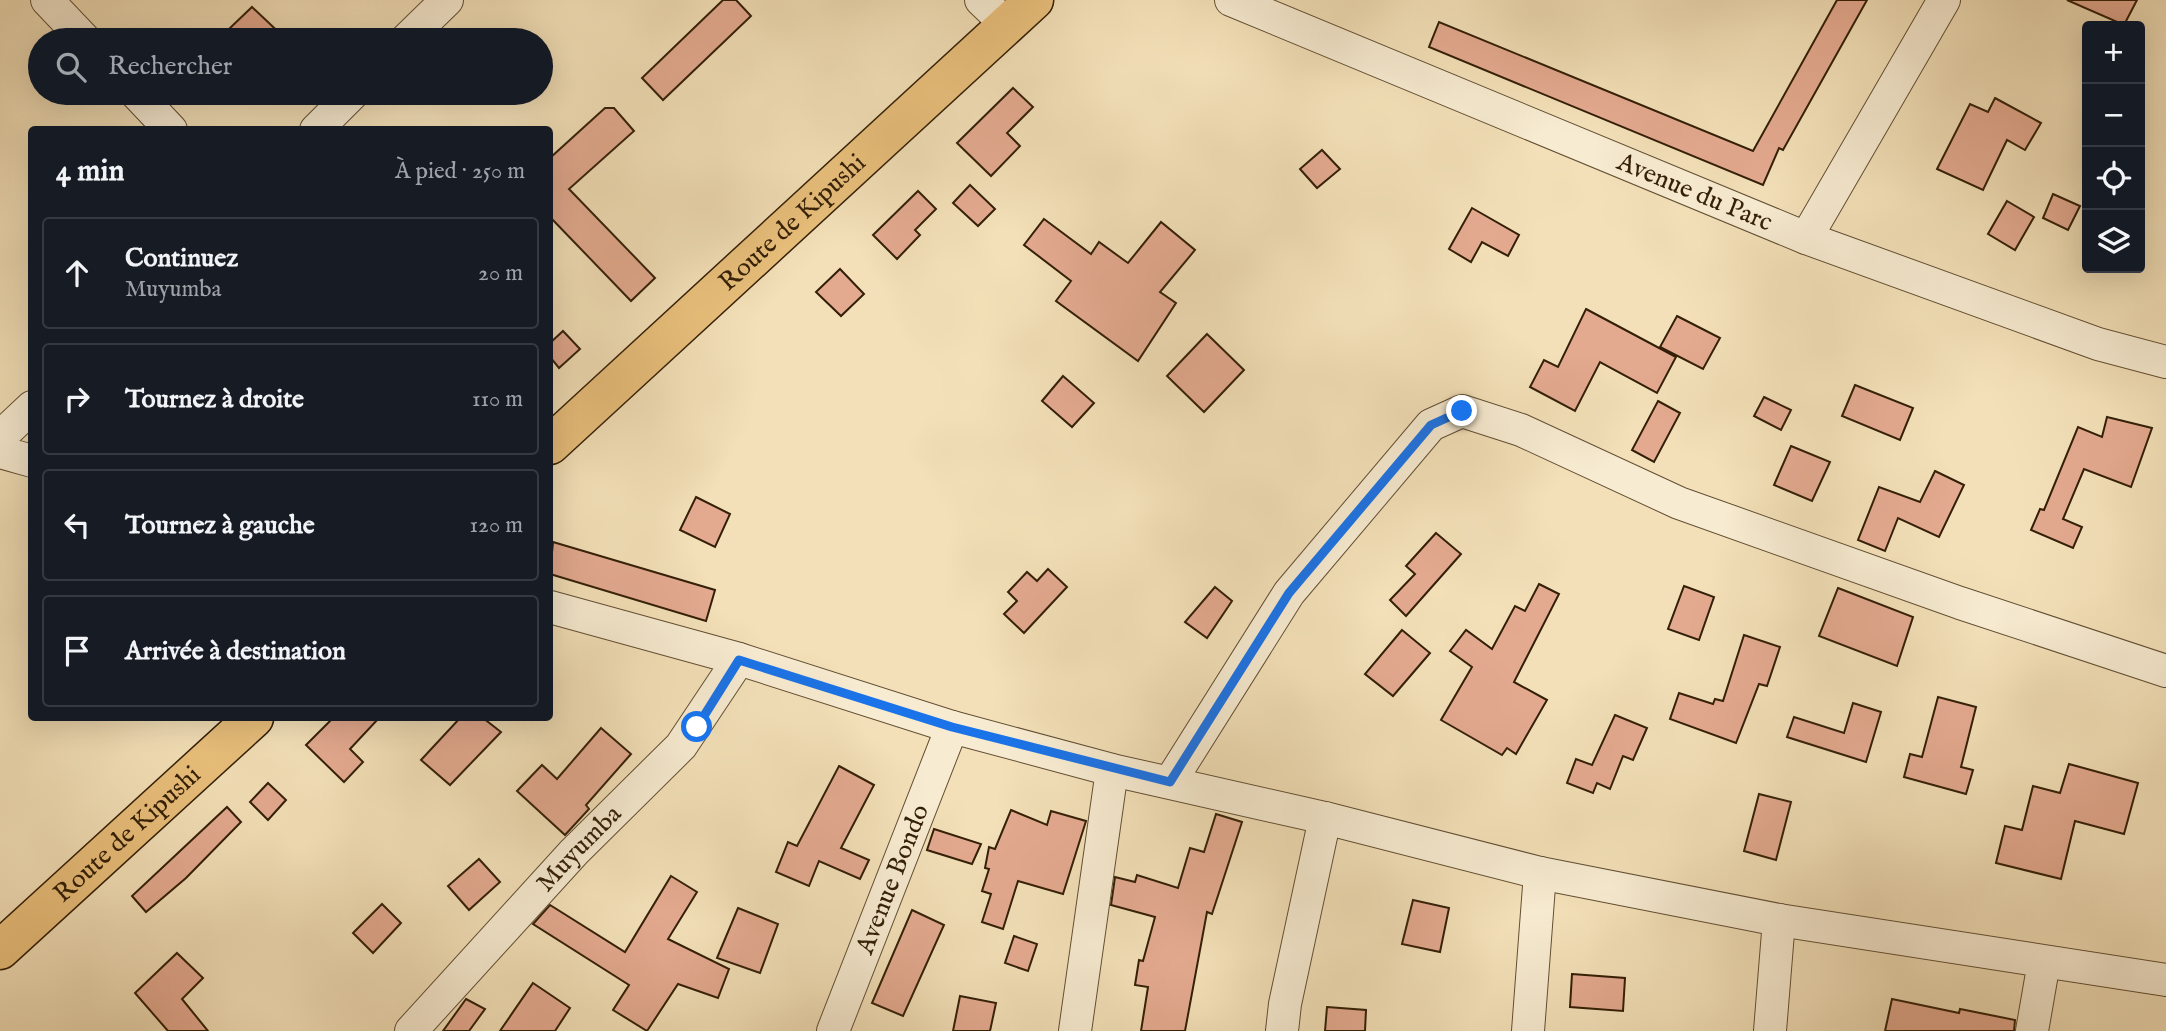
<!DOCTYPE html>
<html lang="fr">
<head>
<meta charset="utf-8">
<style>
  :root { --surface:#171b24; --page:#20242c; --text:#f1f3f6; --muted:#9ea1a6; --line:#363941 }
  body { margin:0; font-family:"IM FELL English",serif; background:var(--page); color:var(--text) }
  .controls { position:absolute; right:21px; top:21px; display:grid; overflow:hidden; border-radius:7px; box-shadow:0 7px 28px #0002 }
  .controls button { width:63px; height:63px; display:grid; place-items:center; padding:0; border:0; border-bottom:2px solid var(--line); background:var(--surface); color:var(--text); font:35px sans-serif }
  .stop { position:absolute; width:21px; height:21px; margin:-16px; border:5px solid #1a73e8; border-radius:50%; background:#fff }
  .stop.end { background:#1a73e8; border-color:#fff; box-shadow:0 2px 7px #0008 }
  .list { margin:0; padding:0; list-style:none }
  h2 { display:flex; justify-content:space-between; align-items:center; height:91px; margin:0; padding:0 28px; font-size:30px }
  h2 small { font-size:23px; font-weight:400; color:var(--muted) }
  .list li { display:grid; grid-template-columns:46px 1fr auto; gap:21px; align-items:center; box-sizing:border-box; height:112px; margin:0 14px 14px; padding:0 14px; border:2px solid var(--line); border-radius:7px }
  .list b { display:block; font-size:26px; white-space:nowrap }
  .list p { margin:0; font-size:23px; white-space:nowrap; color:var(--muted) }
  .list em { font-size:23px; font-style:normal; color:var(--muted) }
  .icon { flex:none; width:38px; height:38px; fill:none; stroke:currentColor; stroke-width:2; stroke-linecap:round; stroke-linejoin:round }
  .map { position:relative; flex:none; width:2166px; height:1031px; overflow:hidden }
  .search { position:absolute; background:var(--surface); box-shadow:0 7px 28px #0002; left:28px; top:28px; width:525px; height:77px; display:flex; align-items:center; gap:18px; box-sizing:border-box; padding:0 24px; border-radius:38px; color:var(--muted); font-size:26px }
  .panel { position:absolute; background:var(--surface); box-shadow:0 7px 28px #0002; left:28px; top:126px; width:525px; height:595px; border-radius:7px }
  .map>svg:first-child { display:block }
</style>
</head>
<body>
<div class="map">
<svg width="2166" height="1031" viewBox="0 0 2166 1031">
  <rect width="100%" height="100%" fill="#f3e0b8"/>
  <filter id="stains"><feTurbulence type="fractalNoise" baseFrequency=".00286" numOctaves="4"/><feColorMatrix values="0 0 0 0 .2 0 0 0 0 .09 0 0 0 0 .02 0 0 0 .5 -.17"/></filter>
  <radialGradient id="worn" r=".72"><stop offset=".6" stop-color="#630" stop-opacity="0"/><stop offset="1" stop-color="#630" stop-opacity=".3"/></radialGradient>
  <g fill="#e4aa90" stroke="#331f07" stroke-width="2">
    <path d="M723,0H736L751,16L663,100L642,78Z"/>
    <path d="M1837,0H1867L1783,150L1779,148L1763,185L1429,47L1439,22L1753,151Z"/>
    <path d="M2067,0H2137L2124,25Z"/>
    <path d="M252,7L287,40H242L230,28Z"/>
    <path d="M1013,88L1033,107L1007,133L1020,146L991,176L957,143Z"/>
    <path d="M1995,98L2041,123L2025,150L2007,140L1983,190L1937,169L1970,104L1988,112Z"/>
    <path d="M605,108H614L634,131L569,189L655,278L631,301L550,217V158Z"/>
    <path d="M1322,150L1340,169L1317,188L1300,169Z"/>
    <path d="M970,185L995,209L978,226L953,203Z"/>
    <path d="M918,191L936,209L915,230L920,235L897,259L873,235Z"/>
    <path d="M2053,194L2080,206L2068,230L2043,218Z"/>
    <path d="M2007,201L2034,217L2015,250L1988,234Z"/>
    <path d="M1472,208L1519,235L1508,256L1482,242L1471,262L1449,249Z"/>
    <path d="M1044,219L1091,254L1099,242L1128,263L1161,222L1195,250L1160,292L1176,303L1138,361L1056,301L1071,281L1024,245Z"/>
    <path d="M840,269L864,294L841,316L816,292Z"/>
    <path d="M1586,309L1676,357L1657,393L1600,362L1575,411L1530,387L1544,360L1558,367Z"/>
    <path d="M1677,316L1720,338L1703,369L1660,347Z"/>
    <path d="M563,331L580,349L559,368L550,357V343Z"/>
    <path d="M1207,334L1244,370L1204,412L1167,376Z"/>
    <path d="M1063,376L1094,403L1072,427L1042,401Z"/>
    <path d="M1855,385L1913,408L1900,440L1842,416Z"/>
    <path d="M1764,397L1791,410L1781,430L1754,416Z"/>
    <path d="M1658,401L1680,413L1654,462L1632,450Z"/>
    <path d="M2107,417L2152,428L2131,487L2084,469L2063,519L2082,527L2073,548L2031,530L2040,509L2044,510L2078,427L2102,437Z"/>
    <path d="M1791,446L1830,462L1812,501L1774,485Z"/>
    <path d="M1935,471L1964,485L1939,537L1898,518L1885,551L1858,540L1879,487L1920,502Z"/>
    <path d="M696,497L730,514L715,547L680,530Z"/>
    <path d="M1436,533L1461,554L1406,616L1390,600L1415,574L1406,566Z"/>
    <path d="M553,542L715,590L706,621L550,574Z"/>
    <path d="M1048,569L1067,587L1024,633L1004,614L1017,601L1008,592L1027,572L1037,581Z"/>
    <path d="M1539,584L1559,594L1514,682L1547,700L1516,754L1507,748L1502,755L1441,720L1472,667L1450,651L1466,630L1492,649L1515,606L1525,611Z"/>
    <path d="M1684,586L1714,597L1699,640L1668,629Z"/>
    <path d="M1215,587L1232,601L1207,638L1185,622Z"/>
    <path d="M1838,588L1913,617L1897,666L1819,636Z"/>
    <path d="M1402,630L1430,653L1393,696L1365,674Z"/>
    <path d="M1744,635L1780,647L1767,686L1759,684L1736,743L1670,719L1679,693L1713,704L1715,699L1723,701Z"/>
    <path d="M1938,697L1976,707L1961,767L1973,770L1966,794L1904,777L1910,754L1922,757Z"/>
    <path d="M1853,703L1881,712L1866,762L1787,737L1794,717L1844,733Z"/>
    <path d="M1615,715L1647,728L1633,760L1623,756L1610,789L1597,783L1593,793L1567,783L1576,759L1592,765Z"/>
    <path d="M333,718H379L350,749L363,762L344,782L306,745Z"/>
    <path d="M460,718H483L501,732L450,785L421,760Z"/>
    <path d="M601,728L631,754L586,805L589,809L565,835L517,791L542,765L557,779Z"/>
    <path d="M2069,764L2138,783L2124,834L2075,821L2061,879L1996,863L2005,826L2022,830L2033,786L2060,793Z"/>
    <path d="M839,766L874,785L841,848L869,860L860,879L819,861L809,886L776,872L788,842L797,846Z"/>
    <path d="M268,783L286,800L268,820L250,802Z"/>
    <path d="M1759,794L1791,802L1776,860L1744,851Z"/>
    <path d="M227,807L241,822L186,878L146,912L132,896Z"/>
    <path d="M1011,810L1047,825L1051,811L1086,821L1063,894L1018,881L1003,929L982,922L991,894L982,891L989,869L985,868L989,847L995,849Z"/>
    <path d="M1216,814L1242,822L1212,914L1207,912L1185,1031H1141L1148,987L1135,985L1139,960L1143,961L1155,917L1111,905L1115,877L1135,882L1137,875L1178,888L1190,848L1204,852Z"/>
    <path d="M934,829L981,844L972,864L927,850Z"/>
    <path d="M479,859L500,882L469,910L448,886Z"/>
    <path d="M671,876L697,892L668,939L729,969L718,998L678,984L647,1031L613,1010L629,985L533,924L550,905L625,952Z"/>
    <path d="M1413,900L1449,908L1440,952L1402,944Z"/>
    <path d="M382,904L401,923L373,953L353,933Z"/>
    <path d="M738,908L778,924L760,973L717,958Z"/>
    <path d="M912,910L944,925L903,1016L872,1003Z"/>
    <path d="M1014,936L1037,944L1028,971L1005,963Z"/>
    <path d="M177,953L203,978L182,999L208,1031H168L135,993Z"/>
    <path d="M1572,974L1625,978L1623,1011L1570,1007Z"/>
    <path d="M533,983L570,1008L555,1031H500Z"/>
    <path d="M960,996L996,1003L990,1031H953Z"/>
    <path d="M466,999L485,1009L469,1031H443Z"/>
    <path d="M1892,999L1959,1013L1960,1009L2015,1020L2014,1031H1885Z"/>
    <path d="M1327,1007L1366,1010L1365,1031H1325Z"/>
  </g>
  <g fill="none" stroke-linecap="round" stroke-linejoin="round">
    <g stroke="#634f33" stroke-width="34">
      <g id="minor">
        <path d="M47,0L85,40"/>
        <path d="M981,0L1007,25"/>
        <path id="s1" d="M1231,0L1806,238L2098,344L2166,362"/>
        <path d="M406,40L447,0"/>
        <path d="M136,93L171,130"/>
        <path d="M316,130L353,93"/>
        <path d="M1806,238L1944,0"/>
        <path d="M0,437L32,407"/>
        <path d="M0,452L32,461"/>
        <path d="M550,607L739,659L952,727L1112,770L1325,818L1540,873L1779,920L2166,980"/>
        <path d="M1170,782L1289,593L1431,425L1462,411L1521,430L1679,503L1960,603L2166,671"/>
        <path id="s2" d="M411,1031L574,852L681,746L739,659"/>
        <path id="s3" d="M833,1031L952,727"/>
        <path d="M1075,1031L1112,770"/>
        <path d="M1282,1031L1285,1004L1325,818"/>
        <path d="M1528,1031L1540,873"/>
        <path d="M1770,1031L1779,920"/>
        <path d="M2032,1031L2044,962"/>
      </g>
    </g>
    <g stroke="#331f07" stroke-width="41">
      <g id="major">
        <path id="s4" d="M550,445L1034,0"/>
        <path id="s5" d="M0,950L254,718"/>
      </g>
    </g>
    <use href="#minor" stroke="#f7ebd1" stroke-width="32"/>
    <use href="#major" stroke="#eac07c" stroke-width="38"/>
  </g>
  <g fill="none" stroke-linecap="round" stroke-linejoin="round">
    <path stroke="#1a73e8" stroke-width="9" d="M697,727L739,660L952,727L1170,782L1289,593L1431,425L1462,411"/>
  </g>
  <g text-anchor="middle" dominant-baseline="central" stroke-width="7" stroke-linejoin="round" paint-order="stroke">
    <g font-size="26" fill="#331f07" stroke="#f7ebd1">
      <text stroke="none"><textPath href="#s1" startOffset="502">Avenue du Parc</textPath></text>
      <text stroke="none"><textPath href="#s4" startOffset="329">Route de Kipushi</textPath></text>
      <text stroke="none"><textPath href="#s5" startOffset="172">Route de Kipushi</textPath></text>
      <text stroke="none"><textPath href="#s2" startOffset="248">Muyumba</textPath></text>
      <text stroke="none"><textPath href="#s3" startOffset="163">Avenue Bondo</textPath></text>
    </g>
  </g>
  <rect width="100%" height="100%" filter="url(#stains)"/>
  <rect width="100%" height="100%" fill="url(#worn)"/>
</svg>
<div class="controls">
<button>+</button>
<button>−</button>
<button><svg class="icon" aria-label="locate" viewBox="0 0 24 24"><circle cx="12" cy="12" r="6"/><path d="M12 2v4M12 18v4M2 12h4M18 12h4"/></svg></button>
<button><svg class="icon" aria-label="layers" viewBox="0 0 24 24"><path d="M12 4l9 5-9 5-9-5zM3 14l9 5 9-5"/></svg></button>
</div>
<div class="stop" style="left:697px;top:727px"></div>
<div class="stop end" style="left:1462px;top:411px"></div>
<div class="search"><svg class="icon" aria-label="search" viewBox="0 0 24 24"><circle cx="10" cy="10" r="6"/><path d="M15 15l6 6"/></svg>Rechercher</div>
<section class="panel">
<h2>4 min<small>À pied · 250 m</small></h2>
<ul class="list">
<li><svg class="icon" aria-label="ahead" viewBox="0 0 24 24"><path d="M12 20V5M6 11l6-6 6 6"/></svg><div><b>Continuez</b><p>Muyumba</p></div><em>20 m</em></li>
<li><svg class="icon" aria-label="right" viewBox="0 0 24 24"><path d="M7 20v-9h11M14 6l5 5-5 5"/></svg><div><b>Tournez à droite</b></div><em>110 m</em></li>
<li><svg class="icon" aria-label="left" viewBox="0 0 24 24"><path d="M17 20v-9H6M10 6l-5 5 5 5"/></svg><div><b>Tournez à gauche</b></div><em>120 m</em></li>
<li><svg class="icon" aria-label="arrive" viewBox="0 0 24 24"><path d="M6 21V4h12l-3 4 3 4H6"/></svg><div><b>Arrivée à destination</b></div></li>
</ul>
</section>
</div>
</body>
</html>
